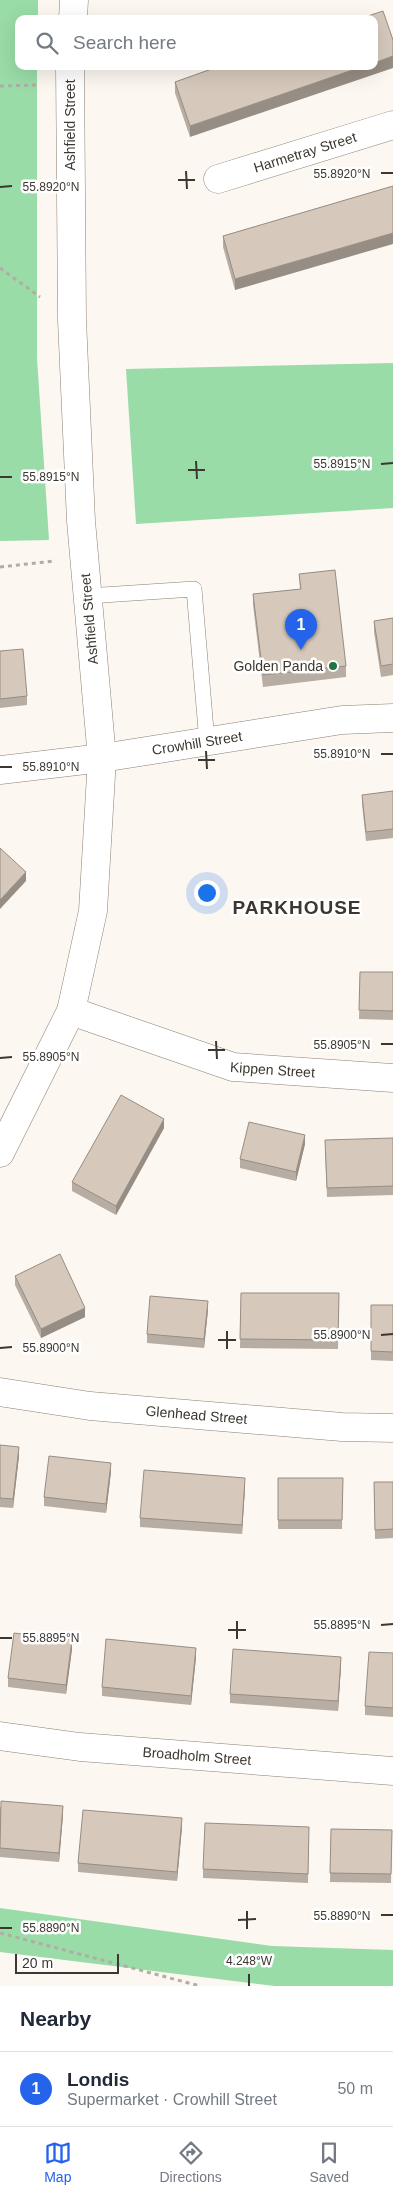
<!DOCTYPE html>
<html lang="en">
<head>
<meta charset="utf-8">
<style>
  :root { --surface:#fff; --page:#f6f6f7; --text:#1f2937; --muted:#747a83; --line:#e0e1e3; --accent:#2563eb }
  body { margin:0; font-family:Arial,sans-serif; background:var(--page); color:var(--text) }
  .scale { position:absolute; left:15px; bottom:12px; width:104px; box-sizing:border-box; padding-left:5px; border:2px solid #3c3731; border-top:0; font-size:14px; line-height:18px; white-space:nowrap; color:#3c3731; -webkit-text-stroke:4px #fff; paint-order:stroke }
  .you { position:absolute; left:206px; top:892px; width:18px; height:18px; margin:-12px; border:4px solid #fff; border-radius:50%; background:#1a73e8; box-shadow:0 0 0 8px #1a73e833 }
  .badge { display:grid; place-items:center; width:32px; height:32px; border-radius:50%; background:var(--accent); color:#fff; font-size:16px; font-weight:700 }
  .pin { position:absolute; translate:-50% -41px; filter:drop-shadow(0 1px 2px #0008) }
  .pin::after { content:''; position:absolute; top:26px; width:18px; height:15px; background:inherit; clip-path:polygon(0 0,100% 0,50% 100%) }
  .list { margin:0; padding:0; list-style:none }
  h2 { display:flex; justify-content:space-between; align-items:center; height:65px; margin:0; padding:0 20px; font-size:21px }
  h2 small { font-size:16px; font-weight:400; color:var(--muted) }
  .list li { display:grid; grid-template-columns:32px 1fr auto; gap:15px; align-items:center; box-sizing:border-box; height:75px; padding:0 20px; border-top:1px solid var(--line) }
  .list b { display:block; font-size:19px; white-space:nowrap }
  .list p { margin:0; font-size:16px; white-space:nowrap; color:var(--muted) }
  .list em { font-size:16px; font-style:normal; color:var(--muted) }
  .icon { flex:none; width:28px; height:28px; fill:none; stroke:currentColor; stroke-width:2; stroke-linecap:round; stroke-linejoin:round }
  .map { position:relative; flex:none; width:393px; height:1986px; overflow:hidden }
  .search { position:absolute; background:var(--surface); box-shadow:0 5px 20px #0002; left:15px; right:15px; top:15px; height:55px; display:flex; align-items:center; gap:12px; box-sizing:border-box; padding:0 18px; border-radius:10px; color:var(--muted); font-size:19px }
  .sheet { height:140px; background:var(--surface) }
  nav { display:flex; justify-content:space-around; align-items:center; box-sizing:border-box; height:70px; border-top:1px solid var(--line); background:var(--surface); font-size:14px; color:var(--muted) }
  nav a { display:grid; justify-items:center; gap:2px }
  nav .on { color:var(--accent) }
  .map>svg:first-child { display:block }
</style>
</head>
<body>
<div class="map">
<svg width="393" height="1986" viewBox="0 0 393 1986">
  <rect width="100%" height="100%" fill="#fdf7f2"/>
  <g fill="#99dca8">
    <path d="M0,0H38V19H19V66H37V358L49,540L0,541Z"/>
    <path d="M393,363V508L136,524L126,369Z"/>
    <path d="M0,1908L272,1946L393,1950V1986H275L0,1952Z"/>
  </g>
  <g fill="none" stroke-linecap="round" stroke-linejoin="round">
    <g stroke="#8b7f73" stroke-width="16">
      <path id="lane" d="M87,596L194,589L207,742"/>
    </g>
    <g stroke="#8b7f73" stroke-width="29">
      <g id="street">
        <path d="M73,19L74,0"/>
        <path id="s1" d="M218,179L393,125"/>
        <path id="s2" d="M0,770L102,758L342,720L393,718"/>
        <path id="s3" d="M71,1011L233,1067L393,1078"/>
        <path d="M0,1153L71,1011L93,911L102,758L81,521L72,320L70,66"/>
        <path id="s4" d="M0,1392L90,1406L342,1427L393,1428"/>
        <path id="s5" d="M0,1736L80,1747L393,1771"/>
      </g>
    </g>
    <g stroke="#b1aca6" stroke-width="3" stroke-dasharray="4 4" stroke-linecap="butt">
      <path d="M0,86L39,85"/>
      <path d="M0,268L40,297"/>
      <path d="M0,567L54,561"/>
      <path d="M0,1933L200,1986"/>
    </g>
    <use href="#lane" stroke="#fff" stroke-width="15"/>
    <use href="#street" stroke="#fff" stroke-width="28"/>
  </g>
  <g fill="#b8ada2">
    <path d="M220,66L190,137L175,93V82Z"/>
    <path d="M393,186L235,290L223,247V236Z"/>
    <path d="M299,574L346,666V677L263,687L253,605V594L300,589Z"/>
    <path d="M393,618V675L381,677L374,632V621Z"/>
    <path d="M0,651L27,696V705L0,708Z"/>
    <path d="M393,791V838L366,841L362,804V795Z"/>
    <path d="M360,972H393V1020L359,1019Z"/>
    <path d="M164,1128L116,1215L72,1191V1182Z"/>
    <path d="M393,1138V1195L327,1197L325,1150Z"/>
    <path d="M305,1144L296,1181L240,1168V1159Z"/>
    <path d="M15,1276L85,1317L41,1338L15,1285Z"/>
    <path d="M241,1293H339L338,1349L240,1348Z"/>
    <path d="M371,1305H393V1361L371,1360Z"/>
    <path d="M208,1310L204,1348L147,1343V1334Z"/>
    <path d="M0,1445L19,1456L13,1508L0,1507Z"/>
    <path d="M111,1472L106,1513L44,1506V1497Z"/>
    <path d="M278,1478H343L342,1529H278Z"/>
    <path d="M374,1482H393V1538L375,1539Z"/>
    <path d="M245,1487L242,1534L140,1527V1518Z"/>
    <path d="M72,1649L66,1694L8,1687V1678Z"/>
    <path d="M393,1653V1717L365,1715V1706Z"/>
    <path d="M196,1657L191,1705L102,1696V1687Z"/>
    <path d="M341,1666L338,1711L230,1703V1694Z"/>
    <path d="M0,1807L63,1815L59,1862L0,1857Z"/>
    <path d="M182,1827L177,1881L78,1872V1863Z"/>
    <path d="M331,1829L392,1830L391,1883L330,1882Z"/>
    <path d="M309,1836L308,1883L203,1878V1869Z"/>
  </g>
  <g fill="#968d84">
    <path d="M393,56V68L190,137V126L364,66H374V63Z"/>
    <path d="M393,233V244L235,290V279Z"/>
    <path d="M26,872V881L0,909V900Z"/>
    <path d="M164,1119V1128L116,1215V1206Z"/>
    <path d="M305,1135V1144L296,1181V1172Z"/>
    <path d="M208,1301V1310L204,1348V1339Z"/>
    <path d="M85,1308V1317L41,1338V1329Z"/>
    <path d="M19,1447V1456L13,1508V1499Z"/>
    <path d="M111,1463V1472L106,1513V1504Z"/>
    <path d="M245,1478V1487L242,1534V1525Z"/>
    <path d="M72,1640V1649L66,1694V1685Z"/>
    <path d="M196,1648V1657L191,1705V1696Z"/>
    <path d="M341,1657V1666L338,1711V1701Z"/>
    <path d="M63,1806V1815L59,1862V1853Z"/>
    <path d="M182,1818V1827L177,1881V1872Z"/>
  </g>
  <g fill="#d6c9bc" stroke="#968d84">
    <path d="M383,11L393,40V56L374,63V19H359Z"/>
    <path d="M220,66H364L190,126L175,82Z"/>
    <path d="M393,186V233L235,279L223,236Z"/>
    <path d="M335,570L346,666L263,675L253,594L301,589L299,574Z"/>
    <path d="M393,618V664L381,666L374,621Z"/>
    <path d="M23,649L27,696L0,699V651Z"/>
    <path d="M393,791V829L366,832L362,795Z"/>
    <path d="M0,848L26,872L0,900Z"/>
    <path d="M360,972H393V1011L359,1010Z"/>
    <path d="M121,1095L164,1119L116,1206L72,1182Z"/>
    <path d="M249,1122L305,1135L296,1172L240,1159Z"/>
    <path d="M393,1138V1186L327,1188L325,1140Z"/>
    <path d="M60,1254L85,1308L41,1329L15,1276Z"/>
    <path d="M241,1293H339L338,1340L240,1339Z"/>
    <path d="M150,1296L208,1301L204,1339L147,1334Z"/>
    <path d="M371,1305H393V1352L371,1351Z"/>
    <path d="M0,1445L19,1447L13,1499L0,1498Z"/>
    <path d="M49,1456L111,1463L106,1504L44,1497Z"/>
    <path d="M144,1470L245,1478L242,1525L140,1518Z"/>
    <path d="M278,1478H343L342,1520H278Z"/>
    <path d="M374,1482H393V1529L375,1530Z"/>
    <path d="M14,1633L72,1640L66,1685L8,1678Z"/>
    <path d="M106,1639L196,1648L191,1696L102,1687Z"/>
    <path d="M233,1649L341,1657L338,1701L230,1694Z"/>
    <path d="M369,1652L393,1653V1708L365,1706Z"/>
    <path d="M1,1801L63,1806L59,1853L0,1848Z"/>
    <path d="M83,1810L182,1818L177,1872L78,1863Z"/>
    <path d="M205,1823L309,1827L308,1874L203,1869Z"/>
    <path d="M331,1829L392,1830L391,1874L330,1873Z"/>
  </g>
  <path fill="none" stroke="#3c3731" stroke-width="2" d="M186,171L187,189M381,173H393M178,180H195M0,187L12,186M196,461L197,479M381,464L393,463M188,470H205M0,477H12M206,751L207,769M381,754H393M198,760H215M0,767H12M216,1041L217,1059M381,1044H393M208,1050H225M0,1058L12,1057M227,1331V1349M381,1335L393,1334M218,1340H236M0,1348L12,1347M237,1621V1639M381,1625L393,1624M228,1630H246M0,1638H12M247,1911V1929M381,1915H393M238,1920L256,1919M0,1928H12M249,1974V1986"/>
  <circle fill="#247141" stroke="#fff" stroke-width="2" cx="333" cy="666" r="5"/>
  <g text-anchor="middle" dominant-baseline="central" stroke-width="5" stroke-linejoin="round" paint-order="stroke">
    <g font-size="14" fill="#3c3731" stroke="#fff">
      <text transform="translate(70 125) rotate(-90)">Ashfield Street</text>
      <text stroke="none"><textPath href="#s1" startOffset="91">Harmetray Street</textPath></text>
      <text transform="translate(89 619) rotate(-95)">Ashfield Street</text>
      <text stroke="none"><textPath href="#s2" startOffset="199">Crowhill Street</textPath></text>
      <text stroke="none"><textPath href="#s3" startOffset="211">Kippen Street</textPath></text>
      <text stroke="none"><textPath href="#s4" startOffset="198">Glenhead Street</textPath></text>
      <text stroke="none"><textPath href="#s5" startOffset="198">Broadholm Street</textPath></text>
    </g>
    <g font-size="14" fill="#3c3731" stroke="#fff" text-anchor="end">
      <text x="323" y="666">Golden Panda</text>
    </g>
    <g font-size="19" font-weight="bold" letter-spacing="1" fill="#3c3731" stroke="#fff">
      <text x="297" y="907">PARKHOUSE</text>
    </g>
  </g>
  <g font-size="12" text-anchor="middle" fill="#3c3731" stroke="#fff" stroke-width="5" stroke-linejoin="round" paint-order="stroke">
    <text x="342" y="178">55.8920°N</text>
    <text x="51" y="191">55.8920°N</text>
    <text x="342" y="468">55.8915°N</text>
    <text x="51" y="481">55.8915°N</text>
    <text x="342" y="758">55.8910°N</text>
    <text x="51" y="771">55.8910°N</text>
    <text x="342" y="1049">55.8905°N</text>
    <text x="51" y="1061">55.8905°N</text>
    <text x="342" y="1339">55.8900°N</text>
    <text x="51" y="1352">55.8900°N</text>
    <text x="342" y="1629">55.8895°N</text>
    <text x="51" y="1642">55.8895°N</text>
    <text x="342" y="1920">55.8890°N</text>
    <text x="51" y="1932">55.8890°N</text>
    <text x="249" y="1965">4.248°W</text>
  </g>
</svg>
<div class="scale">20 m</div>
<div class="you"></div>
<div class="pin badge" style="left:301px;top:650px">1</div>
<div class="search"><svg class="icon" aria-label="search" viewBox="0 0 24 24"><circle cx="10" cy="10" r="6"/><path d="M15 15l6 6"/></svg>Search here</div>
</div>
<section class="sheet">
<h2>Nearby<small></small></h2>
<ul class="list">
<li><span class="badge">1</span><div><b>Londis</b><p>Supermarket · Crowhill Street</p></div><em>50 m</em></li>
</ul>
</section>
<nav>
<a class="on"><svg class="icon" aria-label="map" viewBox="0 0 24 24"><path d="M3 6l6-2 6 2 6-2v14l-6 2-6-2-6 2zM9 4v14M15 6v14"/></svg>Map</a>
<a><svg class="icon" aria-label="directions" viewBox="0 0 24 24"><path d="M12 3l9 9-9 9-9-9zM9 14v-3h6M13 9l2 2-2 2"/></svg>Directions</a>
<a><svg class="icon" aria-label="saved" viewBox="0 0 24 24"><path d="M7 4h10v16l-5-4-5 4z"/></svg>Saved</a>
</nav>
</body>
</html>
